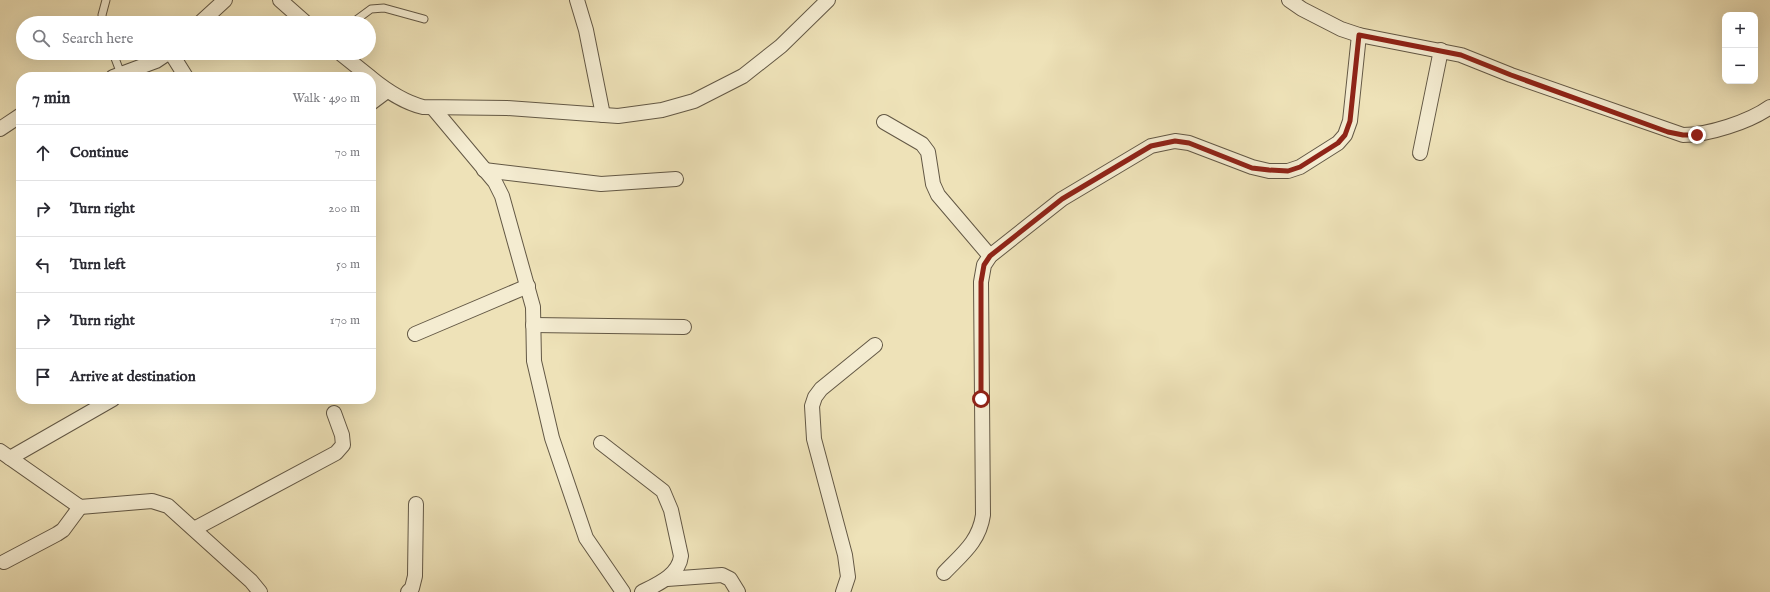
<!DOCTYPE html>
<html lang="en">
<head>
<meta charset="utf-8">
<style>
  :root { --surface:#fff; --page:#f7f7f7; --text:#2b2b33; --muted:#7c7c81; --line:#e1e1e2 }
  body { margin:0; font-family:"IM FELL English",serif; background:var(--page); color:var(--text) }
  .controls { position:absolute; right:12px; top:12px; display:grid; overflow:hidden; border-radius:8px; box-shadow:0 4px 16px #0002 }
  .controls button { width:36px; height:36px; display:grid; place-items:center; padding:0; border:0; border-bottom:1px solid var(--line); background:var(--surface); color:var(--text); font:20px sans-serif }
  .stop { position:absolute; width:12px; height:12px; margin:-9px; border:3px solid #8f2418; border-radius:50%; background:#fff }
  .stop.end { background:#8f2418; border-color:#fff; box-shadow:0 1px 4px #0008 }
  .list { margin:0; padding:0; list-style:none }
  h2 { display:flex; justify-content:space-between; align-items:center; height:52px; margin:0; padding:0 16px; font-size:17px }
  h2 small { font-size:13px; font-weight:400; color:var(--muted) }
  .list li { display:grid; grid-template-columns:26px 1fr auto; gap:12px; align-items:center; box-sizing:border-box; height:56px; padding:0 16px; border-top:1px solid var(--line) }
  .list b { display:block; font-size:15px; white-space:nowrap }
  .list em { font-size:13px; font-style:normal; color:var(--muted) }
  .icon { flex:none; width:22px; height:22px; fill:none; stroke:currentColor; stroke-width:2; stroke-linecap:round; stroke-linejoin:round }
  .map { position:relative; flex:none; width:1770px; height:592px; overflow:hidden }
  .search { position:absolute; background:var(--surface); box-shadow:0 4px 16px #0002; left:16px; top:16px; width:360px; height:44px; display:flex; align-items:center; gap:10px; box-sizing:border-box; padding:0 14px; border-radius:22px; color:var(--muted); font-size:15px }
  .panel { position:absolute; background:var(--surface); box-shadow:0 4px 16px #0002; left:16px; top:72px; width:360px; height:332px; border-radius:16px }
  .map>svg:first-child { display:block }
</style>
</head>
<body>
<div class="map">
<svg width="1770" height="592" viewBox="0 0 1770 592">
  <rect width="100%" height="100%" fill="#eee2b8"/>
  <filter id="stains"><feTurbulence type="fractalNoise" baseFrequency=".005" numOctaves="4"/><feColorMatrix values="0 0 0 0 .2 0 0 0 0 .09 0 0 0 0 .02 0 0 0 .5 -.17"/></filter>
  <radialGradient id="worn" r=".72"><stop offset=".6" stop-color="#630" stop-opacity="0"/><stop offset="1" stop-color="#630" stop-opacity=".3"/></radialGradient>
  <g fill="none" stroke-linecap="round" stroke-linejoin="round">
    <g stroke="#635845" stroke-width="9">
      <g id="service">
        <path d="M103,23L102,15L106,0"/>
        <path d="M352,23L371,9L384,8L424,19"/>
        <path d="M113,53L121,74"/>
      </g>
    </g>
    <g stroke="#635845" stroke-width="16">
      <g id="minor">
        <path d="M280,0L306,23"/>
        <path d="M577,0L586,30L603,115"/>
        <path d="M1289,0L1302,9L1341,29L1359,35L1461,55L1511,75L1683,135C1708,135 1749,122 1770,107"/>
        <path d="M200,23L225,0"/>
        <path d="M171,53L186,77"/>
        <path d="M340,53L370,77"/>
        <path d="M113,77L156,61L168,53"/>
        <path d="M371,78C387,91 403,102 423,107L507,108L618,116L662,110L694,101L743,76L781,46L828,0"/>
        <path d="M371,103L387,91"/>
        <path d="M433,108L495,182L502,196L533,307L534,361L552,438L586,538L623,592"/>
        <path d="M884,122L922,144L928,152L933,184L938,195L990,256"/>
        <path d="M0,129L21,115"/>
        <path d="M1420,153L1441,50"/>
        <path d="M484,170L601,184L676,179"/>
        <path d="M533,325L684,327"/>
        <path d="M415,334L528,286"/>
        <path d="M601,443L663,491L671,510L681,556C679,575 658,584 642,592"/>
        <path d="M0,451L80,507L152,501L168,506L251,581L260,592"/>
        <path d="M10,458L113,399"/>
        <path d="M194,529L336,453L343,445L342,435L334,413"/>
        <path d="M4,562L57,534L63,530L80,507"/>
        <path d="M944,573C962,554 979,542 983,515L981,282L984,265L990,256L1062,199L1151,146L1175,141L1189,143L1252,167L1269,171H1288L1300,167L1338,143L1345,135L1350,121L1359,35"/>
        <path d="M667,579L722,575L730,579L738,592"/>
        <path d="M408,592L412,588L415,576L416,504"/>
        <path d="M843,592L848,577L845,555L814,439L812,406L815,397L821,389L875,345"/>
      </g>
    </g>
    <use href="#service" stroke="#f4ecd1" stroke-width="7"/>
    <use href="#minor" stroke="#f4ecd1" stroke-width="14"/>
  </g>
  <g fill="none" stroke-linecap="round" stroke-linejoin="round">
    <path stroke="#8f2418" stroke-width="5" d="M981,399V282L984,265L990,256L1062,199L1151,146L1175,141L1189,143L1252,168L1269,170L1288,171L1300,167L1338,143L1345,135L1350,121L1359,35L1461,55L1511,75L1668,132L1683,135H1697"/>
  </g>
  <rect width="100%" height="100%" filter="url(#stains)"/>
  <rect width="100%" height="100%" fill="url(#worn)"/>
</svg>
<div class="controls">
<button>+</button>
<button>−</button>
</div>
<div class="stop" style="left:981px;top:399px"></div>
<div class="stop end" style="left:1697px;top:135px"></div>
<div class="search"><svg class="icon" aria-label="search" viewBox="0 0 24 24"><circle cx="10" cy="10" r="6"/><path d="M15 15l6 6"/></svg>Search here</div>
<section class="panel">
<h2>7 min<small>Walk · 490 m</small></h2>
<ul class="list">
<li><svg class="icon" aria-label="ahead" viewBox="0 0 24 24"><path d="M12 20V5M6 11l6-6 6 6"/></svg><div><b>Continue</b></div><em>70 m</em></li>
<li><svg class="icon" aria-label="right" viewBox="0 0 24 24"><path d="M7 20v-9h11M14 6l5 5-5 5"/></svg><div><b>Turn right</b></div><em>200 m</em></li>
<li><svg class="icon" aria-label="left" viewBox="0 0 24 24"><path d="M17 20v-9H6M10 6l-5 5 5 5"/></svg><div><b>Turn left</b></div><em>50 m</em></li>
<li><svg class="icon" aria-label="right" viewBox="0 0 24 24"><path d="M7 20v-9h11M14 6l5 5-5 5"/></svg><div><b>Turn right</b></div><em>170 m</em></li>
<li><svg class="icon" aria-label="arrive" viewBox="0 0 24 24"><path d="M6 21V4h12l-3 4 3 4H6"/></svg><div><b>Arrive at destination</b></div></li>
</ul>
</section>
</div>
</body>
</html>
